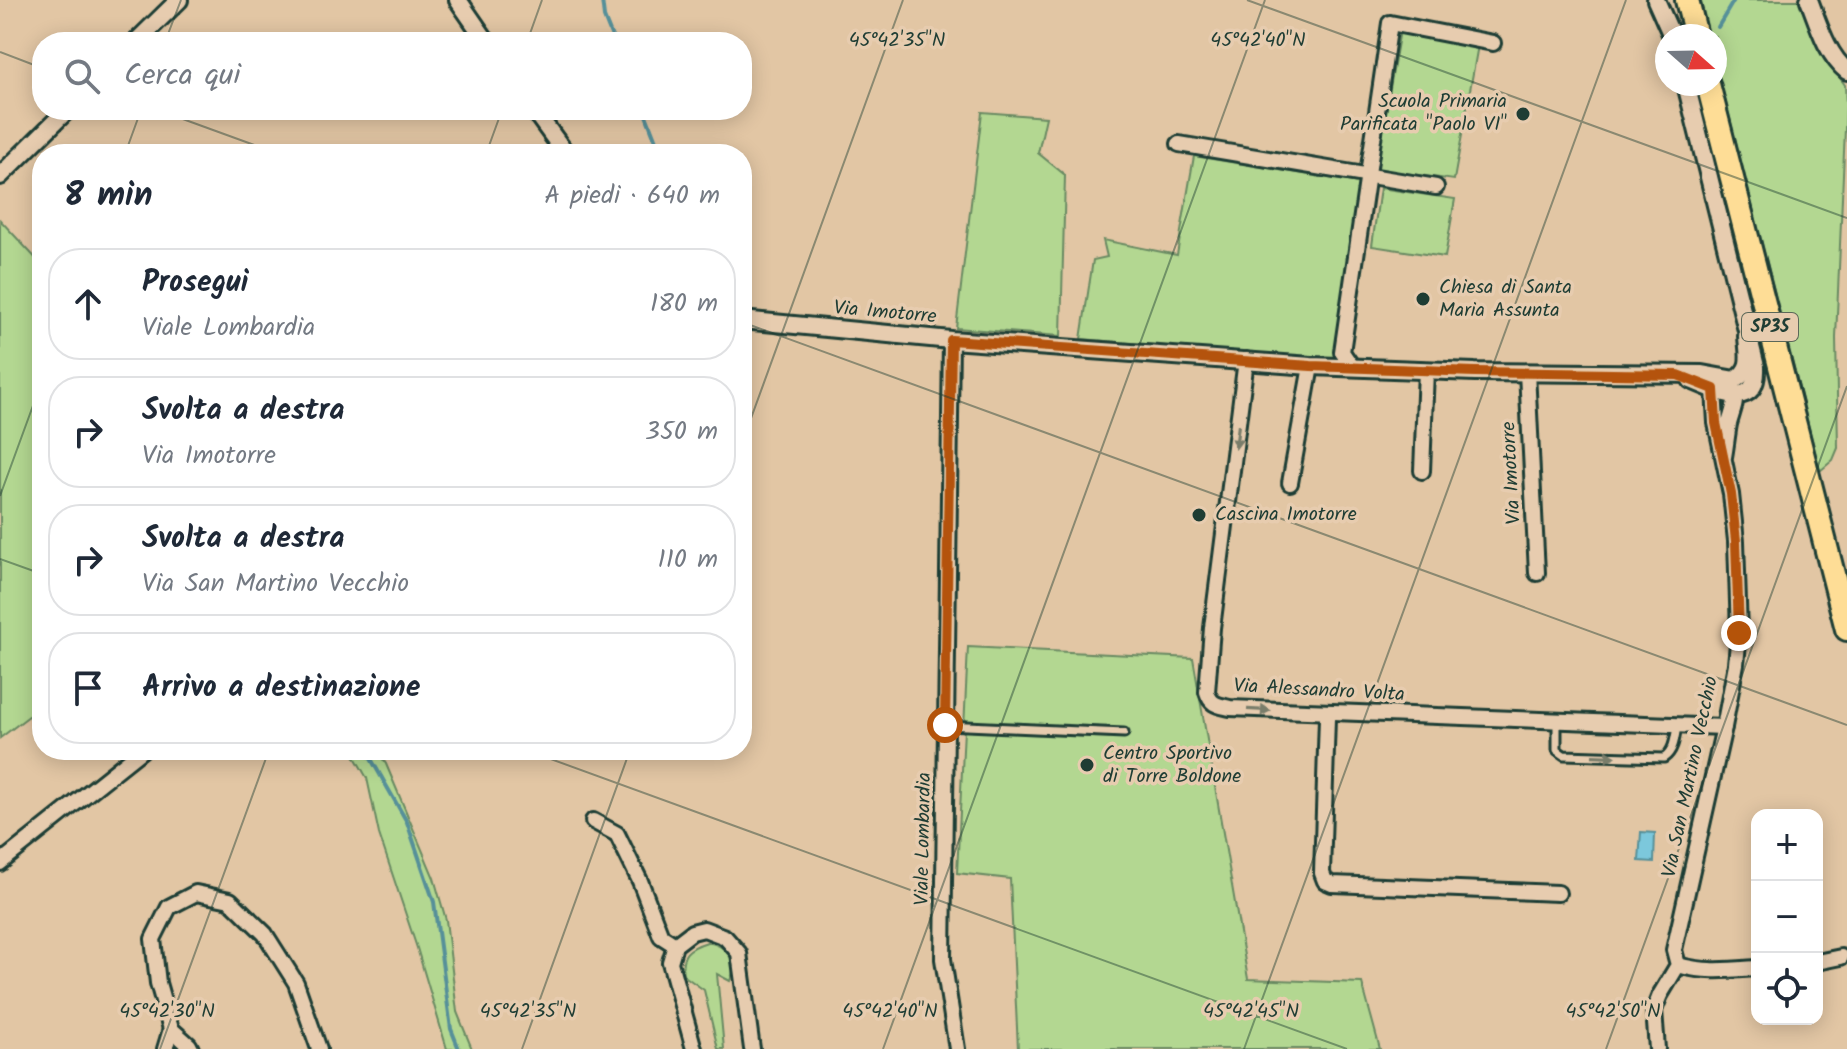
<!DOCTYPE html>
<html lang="it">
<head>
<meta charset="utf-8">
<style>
  :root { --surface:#fff; --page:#f2f2f3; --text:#1f2937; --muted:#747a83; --line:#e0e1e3 }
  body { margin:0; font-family:Kalam,sans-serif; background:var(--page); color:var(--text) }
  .controls { position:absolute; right:24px; bottom:24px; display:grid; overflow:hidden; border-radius:16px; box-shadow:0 4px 20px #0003 }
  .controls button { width:72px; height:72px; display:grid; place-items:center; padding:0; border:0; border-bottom:2px solid var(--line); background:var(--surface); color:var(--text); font:40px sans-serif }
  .compass { position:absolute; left:1655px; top:24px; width:72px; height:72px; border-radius:50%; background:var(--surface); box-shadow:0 4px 20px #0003; rotate:110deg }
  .stop { position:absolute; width:24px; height:24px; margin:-18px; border:6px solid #b45309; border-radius:50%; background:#fff }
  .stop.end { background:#b45309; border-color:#fff; box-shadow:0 2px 8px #0008 }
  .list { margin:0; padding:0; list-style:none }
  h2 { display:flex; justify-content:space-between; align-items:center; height:104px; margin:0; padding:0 32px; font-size:34px }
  h2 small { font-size:26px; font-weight:400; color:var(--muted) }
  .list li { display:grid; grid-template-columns:52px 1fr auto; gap:24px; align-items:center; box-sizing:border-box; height:112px; margin:0 16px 16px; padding:0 16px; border:2px solid var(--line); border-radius:32px }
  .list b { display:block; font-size:30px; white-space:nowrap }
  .list p { margin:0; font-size:26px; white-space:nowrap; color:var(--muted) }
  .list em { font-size:26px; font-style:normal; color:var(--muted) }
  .icon { flex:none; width:44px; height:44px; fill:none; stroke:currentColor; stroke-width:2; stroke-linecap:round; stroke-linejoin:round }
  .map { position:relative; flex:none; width:1847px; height:1049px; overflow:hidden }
  .search { position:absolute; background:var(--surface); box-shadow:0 4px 20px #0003; left:32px; top:32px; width:720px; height:88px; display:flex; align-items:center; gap:20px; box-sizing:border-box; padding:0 28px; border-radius:32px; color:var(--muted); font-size:30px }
  .panel { position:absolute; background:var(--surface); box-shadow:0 4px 20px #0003; left:32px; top:144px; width:720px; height:616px; border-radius:32px }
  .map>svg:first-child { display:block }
</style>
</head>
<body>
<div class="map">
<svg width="1847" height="1049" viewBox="0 0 1847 1049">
  <rect width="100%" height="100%" fill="#e2c6a4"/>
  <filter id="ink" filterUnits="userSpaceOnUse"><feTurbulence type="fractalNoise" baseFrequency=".0125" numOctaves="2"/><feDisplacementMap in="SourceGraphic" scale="16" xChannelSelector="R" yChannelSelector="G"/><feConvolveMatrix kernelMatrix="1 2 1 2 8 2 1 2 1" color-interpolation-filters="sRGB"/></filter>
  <g filter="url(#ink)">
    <g fill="#b3d791" stroke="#698a62" stroke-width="2">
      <path d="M1700,0H1799L1817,47L1825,61L1837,74L1845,85L1846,105L1836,338L1838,448L1833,460L1820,471L1715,60V36H1709Z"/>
      <path d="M1400,30L1478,45L1454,180L1376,169Z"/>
      <path d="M982,112L1046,117L1038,153L1065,175L1061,336L956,328Z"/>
      <path d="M1194,156L1359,183L1334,360L1081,339L1093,260L1107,257L1103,240L1177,255Z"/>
      <path d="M1380,188L1455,199L1445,257L1372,246Z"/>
      <path d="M0,220L42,265V706L0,738Z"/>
      <path d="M968,647L1193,658L1248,979L1362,983L1380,1049H1018L1010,879L957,873Z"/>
      <path d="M351,750H377L386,764L434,878L446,920L457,1012L472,1049H447L417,948L379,834L367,778Z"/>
      <path d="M707,942C727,945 739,961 730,981L717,974L724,1049H718L704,990L683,975C680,954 688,948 707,942Z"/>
    </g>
    <path fill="#7cc8dc" stroke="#579099" stroke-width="2" d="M1641,832L1655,833L1654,862L1639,861Z"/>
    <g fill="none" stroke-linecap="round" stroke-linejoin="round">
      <g stroke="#579099" stroke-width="4">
        <path d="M602,0L604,17L614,42"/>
        <path d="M1718,27L1734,0"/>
        <path d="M644,110L661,154"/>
        <path d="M366,750L407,822L434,902L451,1029L459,1049"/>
      </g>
      <g stroke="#1f3d34" stroke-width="13">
        <g id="service">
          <path d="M1557,721V750L1564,755L1664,758C1674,751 1675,738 1677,726"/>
          <path d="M945,725L1124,733"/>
        </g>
      </g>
      <g stroke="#1f3d34" stroke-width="20">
        <g id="minor">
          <path d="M1179,144L1436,187"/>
          <path d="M951,340L943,959L957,1049"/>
          <path d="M1246,360L1212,628L1207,692C1211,705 1217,705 1230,708L1724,727"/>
          <path d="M1353,368L1342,352L1390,23L1493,43"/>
          <path d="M1527,372L1537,573"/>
          <path d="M1422,471L1426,370"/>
          <path d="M1290,483L1311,366"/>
          <path d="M1330,713L1327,718L1322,873L1325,881L1332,884L1558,893"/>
          <path d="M593,821L617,834L640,881L661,936L675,945"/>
          <path d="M0,863L142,750"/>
          <path d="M1817,962L1841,957"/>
          <path d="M1678,965C1705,973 1730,970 1757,968"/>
          <path d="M171,1029L158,983L153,939L169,907L196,893L230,900L265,934L296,983L319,1049"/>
          <path d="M165,1049L171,1029L189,1045L191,1049"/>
          <path d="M694,1049L670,962L675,945L692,932L704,929L725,937L739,953L752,1049"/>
          <path d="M1657,1049L1654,1010L1660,995L1678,965L1674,950L1724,727L1736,664L1739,633L1736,541L1731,494L1716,423L1714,389L1721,378C1742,394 1735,402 1729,424C1727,435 1726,446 1724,457"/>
        </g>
      </g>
      <g stroke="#1f3d34" stroke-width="22">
        <g id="tertiary">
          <path d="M458,0L487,42"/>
          <path d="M1656,0L1672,36"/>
          <path d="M1809,0C1818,23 1827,55 1847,71"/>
          <path d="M136,42L179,0"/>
          <path d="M1686,84L1756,367C1758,413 1716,390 1691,380"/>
          <path d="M534,110L566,154"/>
          <path d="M0,176L67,110"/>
          <path d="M742,320L951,340L1311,366L1475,372L1702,374L1735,380C1754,368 1748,355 1747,336"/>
        </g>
      </g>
      <g stroke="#1f3d34" stroke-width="28">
        <g id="trunk">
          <path d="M1687,0L1696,36"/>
          <path d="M1708,84L1847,629"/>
        </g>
      </g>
      <use href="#service" stroke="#e7ccaf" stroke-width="7"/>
      <use href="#minor" stroke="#e7ccaf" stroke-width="14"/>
      <use href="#tertiary" stroke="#e7ccaf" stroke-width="16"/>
      <use href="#trunk" stroke="#fedd96" stroke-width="22"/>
    </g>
    <defs><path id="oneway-solid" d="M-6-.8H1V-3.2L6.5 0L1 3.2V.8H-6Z" transform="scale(2)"/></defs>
    <g fill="#797d6b">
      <use href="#oneway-solid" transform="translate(1237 437) rotate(97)"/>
      <use href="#oneway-solid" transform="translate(1259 710) rotate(3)"/>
      <use href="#oneway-solid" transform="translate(1604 756) rotate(2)"/>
    </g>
  </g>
  <g fill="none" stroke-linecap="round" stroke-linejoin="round" filter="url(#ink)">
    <path stroke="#b45309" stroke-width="10" d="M945,725L951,340L1311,366L1475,372L1678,375L1714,389L1716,423L1731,494L1736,541L1739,633"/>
  </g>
  <path fill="none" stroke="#1f3d34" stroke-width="2" stroke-opacity="0.45" d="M1247,0L1847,218M165,42L181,0M527,42L542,0M0,52L42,68M158,110L279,154M125,154L141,110M486,154L502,110M742,322L1847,725M742,443L903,0M0,496L42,381M0,559L42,574M526,750L1347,1049M160,1049L269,750M522,1049L630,750M883,1049L1265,0M1244,1049L1626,0M1606,1049L1847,386"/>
  <g fill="#1f3d34" stroke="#e7ccaf" stroke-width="3">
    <circle cx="1523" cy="114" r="8"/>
    <circle cx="1423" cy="299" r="8"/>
    <circle cx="1199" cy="515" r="8"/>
    <circle cx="1087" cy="765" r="8"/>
  </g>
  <g text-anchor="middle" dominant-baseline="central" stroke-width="7" stroke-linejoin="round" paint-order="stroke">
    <rect fill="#e7ccaf" stroke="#5b6859" stroke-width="2" x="1742" y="313" width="56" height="28" rx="6"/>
    <g font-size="18" font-weight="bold" fill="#1f3d34">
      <text x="1770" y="327">SP35</text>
    </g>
    <g font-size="20" fill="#1f3d34" stroke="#e7ccaf" text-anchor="start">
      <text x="1507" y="102" text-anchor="end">Scuola Primaria<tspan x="1507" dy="23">Parificata "Paolo VI"</tspan></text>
      <text x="1439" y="288">Chiesa di Santa<tspan x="1439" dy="23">Maria Assunta</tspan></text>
      <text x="1215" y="515">Cascina Imotorre</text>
      <text x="1103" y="754">Centro Sportivo<tspan x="1103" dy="23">di Torre Boldone</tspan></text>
    </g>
    <g font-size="20" fill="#1f3d34" stroke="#e7ccaf">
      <text transform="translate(885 313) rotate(5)">Via Imotorre</text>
      <text transform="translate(1512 473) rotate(-93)">Via Imotorre</text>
      <text transform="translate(1319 691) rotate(3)">Via Alessandro Volta</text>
      <text transform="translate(1691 777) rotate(-78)">Via San Martino Vecchio</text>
      <text transform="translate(924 839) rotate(-89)">Viale Lombardia</text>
    </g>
  </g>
  <g font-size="20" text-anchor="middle" fill="#1f3d34" stroke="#e7ccaf" stroke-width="7" stroke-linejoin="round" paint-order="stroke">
    <text x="897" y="46">45°42'35"N</text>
    <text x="1258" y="46">45°42'40"N</text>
    <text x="167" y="1017">45°42'30"N</text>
    <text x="528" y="1017">45°42'35"N</text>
    <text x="890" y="1017">45°42'40"N</text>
    <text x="1251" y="1017">45°42'45"N</text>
    <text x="1613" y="1017">45°42'50"N</text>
  </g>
</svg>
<div class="controls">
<button>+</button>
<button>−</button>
<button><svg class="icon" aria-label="locate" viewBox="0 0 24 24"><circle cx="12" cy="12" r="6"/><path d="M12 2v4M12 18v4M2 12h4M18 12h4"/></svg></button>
</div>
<svg class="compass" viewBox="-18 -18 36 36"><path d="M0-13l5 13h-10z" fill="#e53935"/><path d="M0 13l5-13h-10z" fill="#747a83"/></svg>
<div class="stop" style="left:945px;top:725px"></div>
<div class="stop end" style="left:1739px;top:633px"></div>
<div class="search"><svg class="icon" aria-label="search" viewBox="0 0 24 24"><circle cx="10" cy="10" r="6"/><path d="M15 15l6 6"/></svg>Cerca qui</div>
<section class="panel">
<h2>8 min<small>A piedi · 640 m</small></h2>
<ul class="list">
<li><svg class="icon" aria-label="ahead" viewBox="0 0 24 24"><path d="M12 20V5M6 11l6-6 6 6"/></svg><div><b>Prosegui</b><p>Viale Lombardia</p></div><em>180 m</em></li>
<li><svg class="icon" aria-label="right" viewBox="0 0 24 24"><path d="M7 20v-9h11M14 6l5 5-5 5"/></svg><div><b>Svolta a destra</b><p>Via Imotorre</p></div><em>350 m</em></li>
<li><svg class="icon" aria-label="right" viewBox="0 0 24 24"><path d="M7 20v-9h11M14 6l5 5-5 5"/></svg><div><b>Svolta a destra</b><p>Via San Martino Vecchio</p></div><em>110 m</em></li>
<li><svg class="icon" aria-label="arrive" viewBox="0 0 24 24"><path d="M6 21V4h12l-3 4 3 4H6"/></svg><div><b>Arrivo a destinazione</b></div></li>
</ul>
</section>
</div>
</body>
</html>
